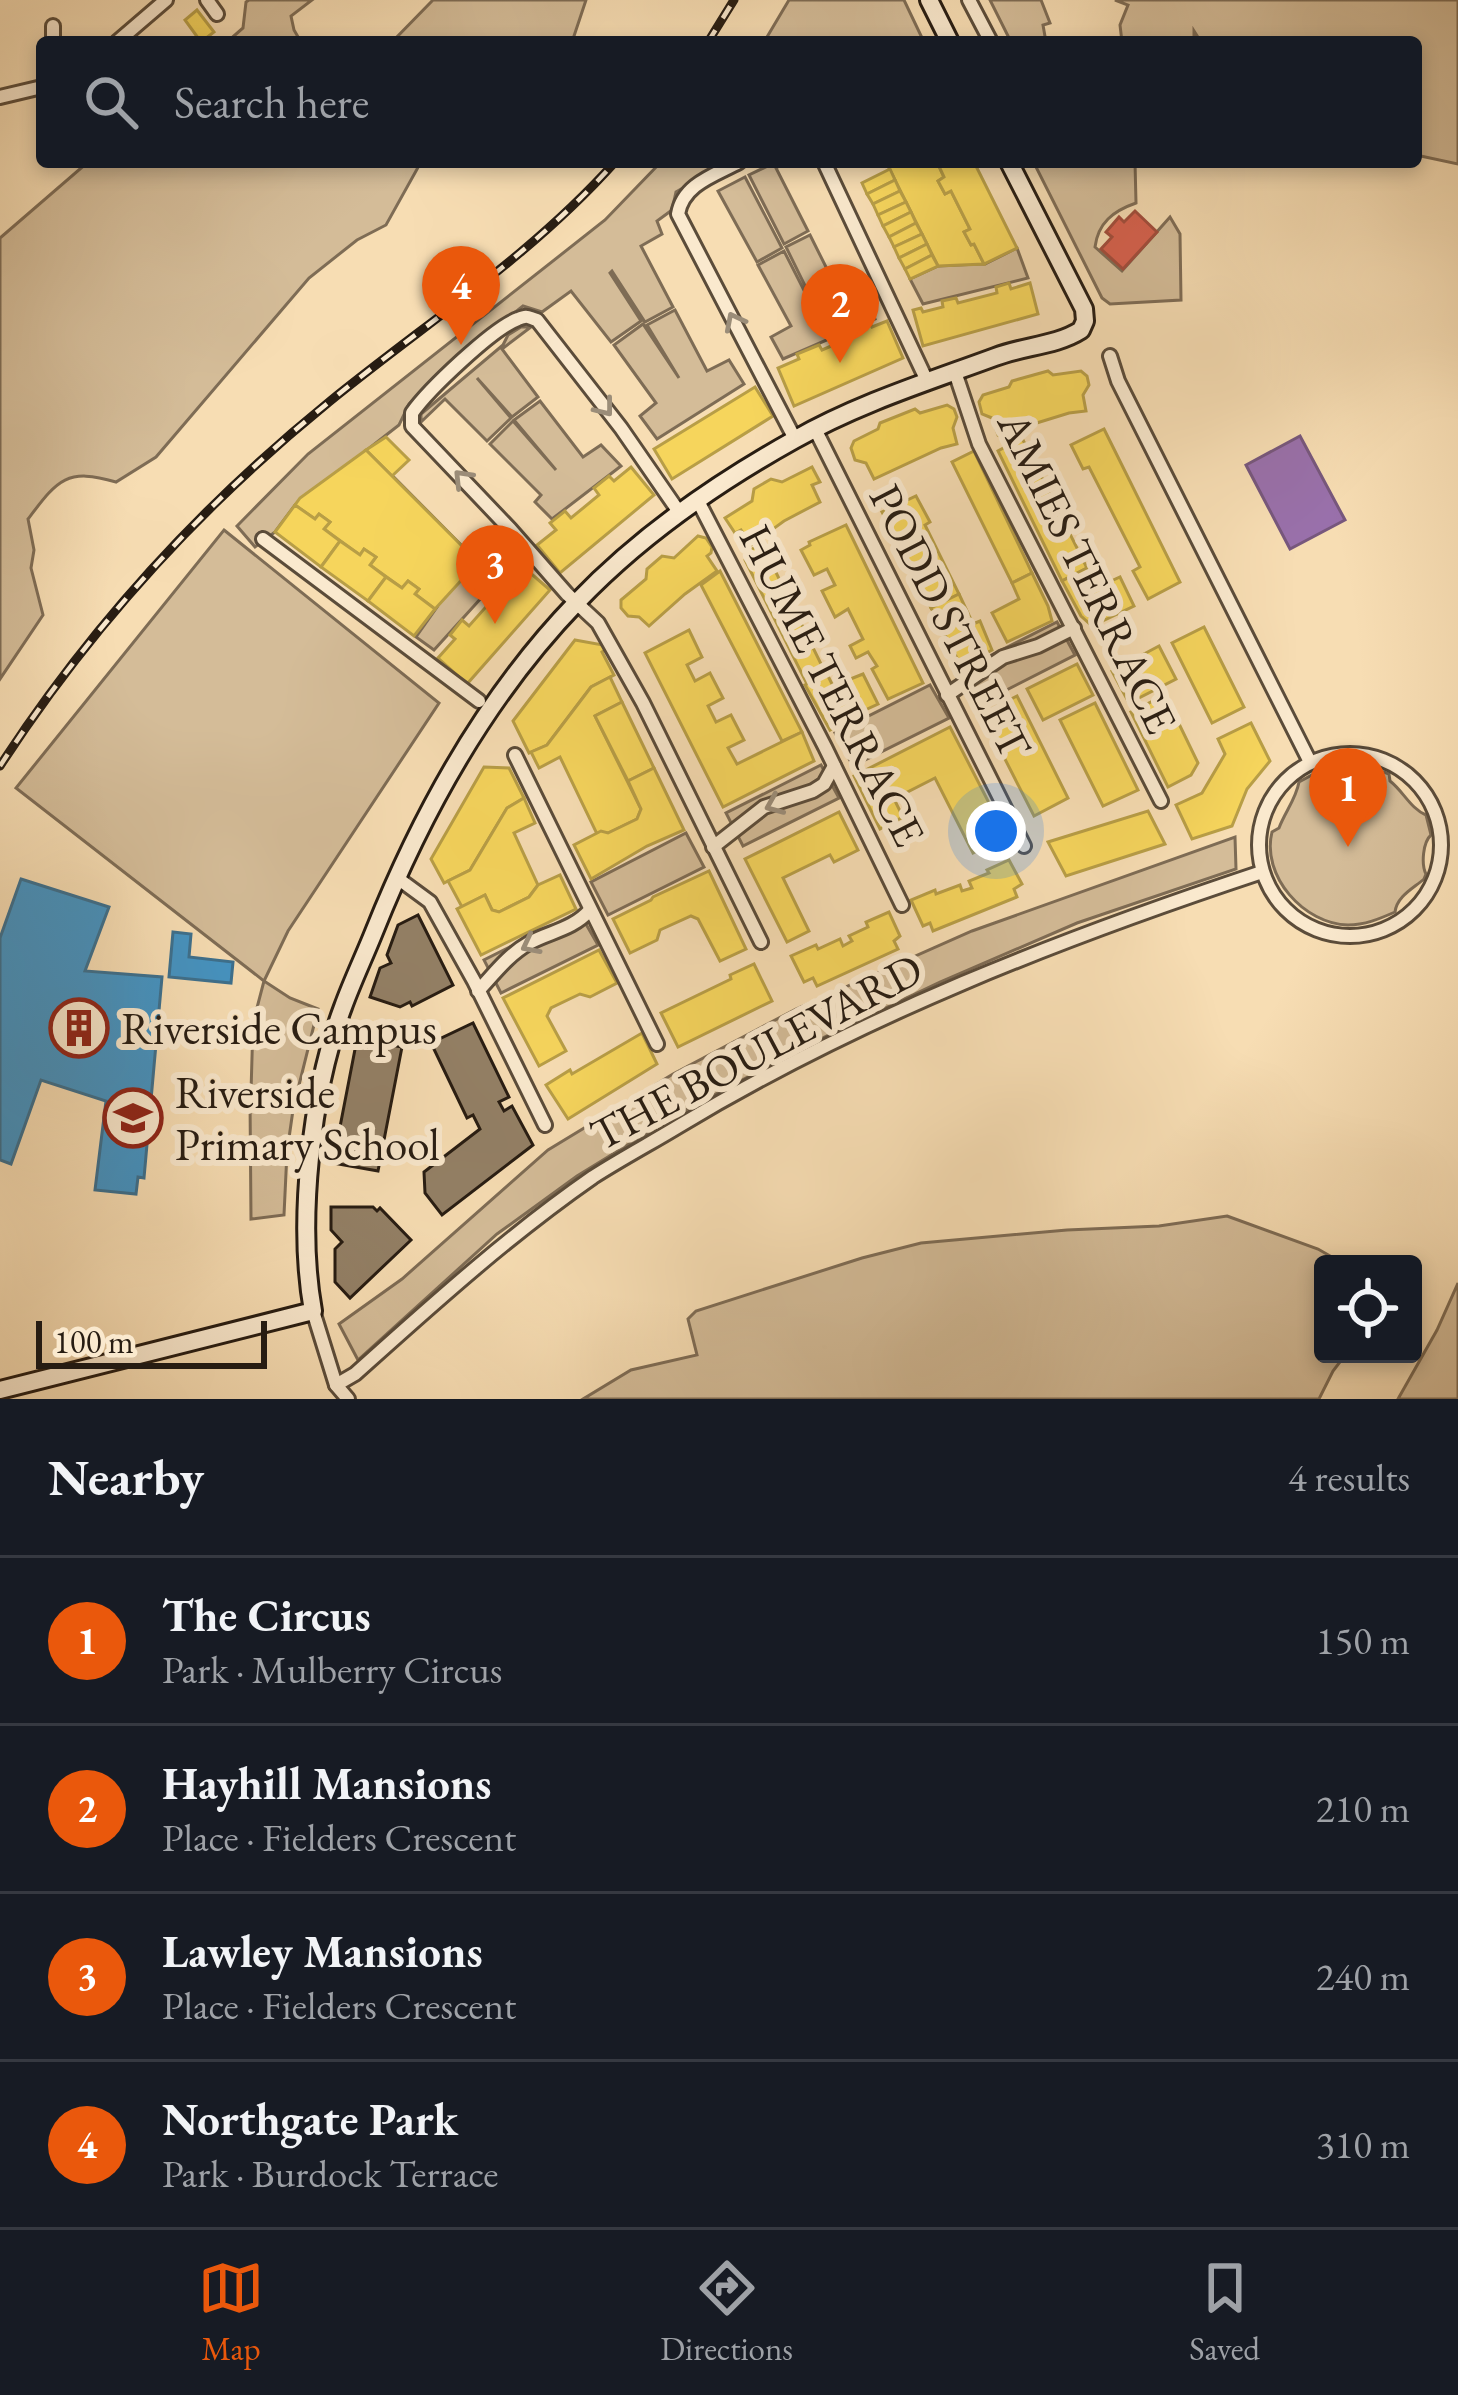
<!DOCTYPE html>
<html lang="en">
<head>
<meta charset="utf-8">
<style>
  :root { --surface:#171b24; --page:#20242c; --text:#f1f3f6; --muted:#9ea1a6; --line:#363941; --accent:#ea580c }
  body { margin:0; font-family:"EB Garamond",serif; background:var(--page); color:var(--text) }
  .controls { position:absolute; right:36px; bottom:36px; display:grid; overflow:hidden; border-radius:12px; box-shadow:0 6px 18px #0003 }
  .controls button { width:108px; height:108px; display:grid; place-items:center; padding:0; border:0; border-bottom:3px solid var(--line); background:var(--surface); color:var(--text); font:60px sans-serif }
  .scale { position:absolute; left:36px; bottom:30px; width:231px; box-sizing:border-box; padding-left:12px; border:6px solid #271c12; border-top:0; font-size:33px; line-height:42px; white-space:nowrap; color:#271c12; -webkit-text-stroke:9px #fae9ce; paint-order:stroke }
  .you { position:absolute; left:996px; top:831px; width:42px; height:42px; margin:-30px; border:9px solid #fff; border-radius:50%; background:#1a73e8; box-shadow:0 0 0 18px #1a73e833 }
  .badge { display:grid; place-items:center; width:78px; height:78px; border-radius:50%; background:var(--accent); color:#fff; font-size:39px; font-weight:700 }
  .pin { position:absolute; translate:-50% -99px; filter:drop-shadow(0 3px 6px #0008) }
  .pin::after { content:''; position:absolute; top:63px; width:42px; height:36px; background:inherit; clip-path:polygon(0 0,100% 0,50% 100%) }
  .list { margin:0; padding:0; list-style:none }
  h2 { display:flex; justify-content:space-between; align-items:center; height:156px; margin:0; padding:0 48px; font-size:51px }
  h2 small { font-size:39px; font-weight:400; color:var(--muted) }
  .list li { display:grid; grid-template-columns:78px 1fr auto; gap:36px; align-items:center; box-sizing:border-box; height:168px; padding:0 48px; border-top:3px solid var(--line) }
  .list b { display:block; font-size:45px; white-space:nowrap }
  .list p { margin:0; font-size:39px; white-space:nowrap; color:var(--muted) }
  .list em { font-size:39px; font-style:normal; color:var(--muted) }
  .icon { flex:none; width:66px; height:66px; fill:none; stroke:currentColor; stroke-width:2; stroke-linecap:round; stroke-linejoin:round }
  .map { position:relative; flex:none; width:1458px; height:1399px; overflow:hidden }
  .search { position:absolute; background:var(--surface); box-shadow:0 6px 18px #0003; left:36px; right:36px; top:36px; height:132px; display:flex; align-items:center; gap:30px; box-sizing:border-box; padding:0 42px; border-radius:12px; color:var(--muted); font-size:45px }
  .sheet { height:828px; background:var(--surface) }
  nav { display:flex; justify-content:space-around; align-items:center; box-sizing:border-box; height:168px; border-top:3px solid var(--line); background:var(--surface); font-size:33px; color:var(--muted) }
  nav a { display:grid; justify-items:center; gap:6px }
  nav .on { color:var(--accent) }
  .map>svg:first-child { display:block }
</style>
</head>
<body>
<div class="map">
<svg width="1458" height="1399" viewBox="0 0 1458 1399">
  <rect width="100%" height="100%" fill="#f7ddb3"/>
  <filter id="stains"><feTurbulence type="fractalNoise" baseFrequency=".00167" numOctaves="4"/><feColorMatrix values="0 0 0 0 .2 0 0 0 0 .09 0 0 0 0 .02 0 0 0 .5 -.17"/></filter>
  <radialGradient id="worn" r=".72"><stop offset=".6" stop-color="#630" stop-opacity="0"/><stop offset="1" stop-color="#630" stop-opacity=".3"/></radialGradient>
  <g fill="#d4bc98" stroke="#7e6c55" stroke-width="3">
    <path d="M249,0H312L291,16L294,30L301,42H227L243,28L246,2Z"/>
    <path d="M433,0H586L572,42H392Z"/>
    <path d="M789,0H904L924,42H764Z"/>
    <path d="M990,0H1041L1050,23L1043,25L1046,42H1011Z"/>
    <path d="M1115,0H1458V164L1416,155V42H1201L1194,31V42H1122L1120,25L1128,5Z"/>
    <path d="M88,162H421L386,225L357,240L309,278L156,457L116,482C66,467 57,481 28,519L34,550L31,568L43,615L0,679V238Z"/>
    <path d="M661,162H728L676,192L672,210L657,221L662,234L641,246L673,307L645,322L612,271L610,273L641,321L611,342L571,291L542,312L523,306L442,370L409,404L399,425L367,450L478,562L492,548L512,564L434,650L416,637L437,607C410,594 376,578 364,550L360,555L295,505L275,532L255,547L237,526L308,454L605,220Z"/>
    <path d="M776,162H786L776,168L808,231L784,244L749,175Z"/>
    <path d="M927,162L979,264H985L1017,248L1028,278L923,304L910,279L938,266L976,264Z"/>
    <path d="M1039,162H1135L1136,203C1113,211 1098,223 1095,247L1122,271L1170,217L1180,234L1181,300L1110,304L1102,298L1035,165Z"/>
    <path d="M745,177L782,248L757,262L718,191Z"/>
    <path d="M810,235L842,299L863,290L875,319L783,359L771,337L791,326L758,265L784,251L815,312H818L786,247Z"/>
    <path d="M675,310L707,371L729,360L744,384L657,439L640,416L656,403L614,345L643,324L679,378L647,325Z"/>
    <path d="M521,327H531L502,349L538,397L512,417L477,378L511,418L487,441L445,399L421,422V414L503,345L508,335Z"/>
    <path d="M540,401L583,457L601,445L621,466L552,519L535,502L541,495L490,444L513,421L556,470L514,420Z"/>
    <path d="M224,530L439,703L288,931L264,981L290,998L318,1009L296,1097L251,1092L253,1023L264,981L16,788Z"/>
    <path d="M1057,622L1075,655L979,704L962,670Z"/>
    <path d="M930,685L949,718L853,766L835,733Z"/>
    <path d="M821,765L839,798L743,846L726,813Z"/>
    <path d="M1325,768L1333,772H1384L1389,774L1390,781C1403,791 1411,809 1426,815L1431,835C1423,842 1421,864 1426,874L1424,879C1414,888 1397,896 1395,912C1379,919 1365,925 1348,925C1304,924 1261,876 1272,832L1279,828C1285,812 1296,799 1299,782Z"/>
    <path d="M686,833L704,867L608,915L591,882Z"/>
    <path d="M1235,837L1236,869L1077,923L940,982L812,1043L678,1114L577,1176L497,1234L358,1360L339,1324L402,1279L548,1150L673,1074L796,1009L972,931Z"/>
    <path d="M579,912L598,945L501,993L484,960Z"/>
    <path d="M250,1099L294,1103L287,1152L284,1215L251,1219Z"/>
    <path d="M1227,1216L1318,1249L1344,1264H1323V1354H1346L1333,1371L1319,1399H583L631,1370L697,1355L688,1319L696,1311L862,1258L921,1243L1067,1230L1159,1226Z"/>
    <path d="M1458,1283V1399H1398L1437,1330Z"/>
  </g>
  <g fill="#f6d55c" stroke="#b89e46" stroke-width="3">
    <path d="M197,10L214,32L201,42L185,20Z"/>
    <path d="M886,162H937L944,177L938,181L945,194L951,191L970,229L964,232L971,245L974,244L984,264L938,266Z"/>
    <path d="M937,162H974L1017,248L984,264L974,244L971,245L964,232L970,229L951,191L945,194L938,181L944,177Z"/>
    <path d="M890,169L895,180L867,194L862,183Z"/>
    <path d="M895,180L900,191L873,204L867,194Z"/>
    <path d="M900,191L906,202L878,215L873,204Z"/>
    <path d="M906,202L911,212L883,226L878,215Z"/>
    <path d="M911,212L916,223L889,237L883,226Z"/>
    <path d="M916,223L922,234L894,247L889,237Z"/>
    <path d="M922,234L927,244L899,258L894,247Z"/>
    <path d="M927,244L932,255L905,269L899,258Z"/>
    <path d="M932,255L938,266L910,279L905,269Z"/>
    <path d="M1009,283L1011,289L1030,283L1038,314L923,346L913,310L921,308L923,312L943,307L942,301L956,298L958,303L997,293L996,287Z"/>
    <path d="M887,321L903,358L794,406L778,368L799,359L797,354L819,345L822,350L852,337L849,332L870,323L872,327Z"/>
    <path d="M1048,371L1053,375L1081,371L1087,376L1089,385L1083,395L1086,411L1069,413L998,435L992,418L982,414L979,402L983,395L1009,387L1012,381Z"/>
    <path d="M755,387L773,416L672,479L654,449Z"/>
    <path d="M947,405L954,409L957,417L953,428L957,444L941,448L874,479L866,463L855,460L851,448L854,441L878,429L880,423L915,409L920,413Z"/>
    <path d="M1104,429L1180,582L1148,599L1133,571L1140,567L1089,467L1083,469L1071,445Z"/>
    <path d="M386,437L409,460L392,476L366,450Z"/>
    <path d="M1022,438L1087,568L1062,581L998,451Z"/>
    <path d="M366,450L478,562L435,609L415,594L419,589L408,581L402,588L370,565L376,557L364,549L360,555L324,529L330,522L319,514L315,519L295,505L300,498Z"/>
    <path d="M974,451L1032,573L1012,583L952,462Z"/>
    <path d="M631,467L654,495L560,573L537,545L556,530L550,523L565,511L571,518L599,495L594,488L609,476L614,481Z"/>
    <path d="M812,467L820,482L812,485L820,502L784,521L751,545L741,530L735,533L725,518L752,501L754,489L771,479L782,482Z"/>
    <path d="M916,496L930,522L925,525L959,594L931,608L882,512Z"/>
    <path d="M295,505L315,519L319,514L330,522L324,529L340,541L321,567L275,532Z"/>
    <path d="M846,525L923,683L888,699L872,669L877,666L868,652L856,658L850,646L863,639L848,609L835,617L822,591L835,585L827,569L814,575L801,550L810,545L809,542Z"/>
    <path d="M698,536L706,538L712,547L711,553L707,556L717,571L685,594L649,626L639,617L628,616L621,608V600L646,579L647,569L662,556L674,558Z"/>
    <path d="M340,541L360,555L364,549L376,557L370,565L386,577L368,601L321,567Z"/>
    <path d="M762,544L826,674L807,684L745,560L748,551Z"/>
    <path d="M520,564L550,590L467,684L438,658L455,639L450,635L462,620L469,626L493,599L486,593L499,579L504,583Z"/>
    <path d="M1087,568L1098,587L1120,577L1134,606L1092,626L1081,616L1062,581Z"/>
    <path d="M720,571L802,732L782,741L701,585Z"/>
    <path d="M1032,573L1048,606L1052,621L1007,642L992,613L1019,599L1012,583Z"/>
    <path d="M386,577L402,588L408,581L419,589L415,594L435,609L414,636L368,601Z"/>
    <path d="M959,594L973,624L980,621L992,650L961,666L931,608Z"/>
    <path d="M1204,627L1244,707L1212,723L1172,643Z"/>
    <path d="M689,630L702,657L687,665L695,681L710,673L723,698L708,706L716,722L731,715L744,740L728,748L737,764L802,732L814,761L723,807L645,653Z"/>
    <path d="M575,640L603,645L605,650L602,652L614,675L591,687L547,745L529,753L513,721Z"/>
    <path d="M1159,646L1176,679L1129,703L1112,671Z"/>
    <path d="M1077,664L1093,695L1043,720L1027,689Z"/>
    <path d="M827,674L833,686L863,674L878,704L850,717L830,730L805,685Z"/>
    <path d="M610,677L622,702L595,716L641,809L637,819L608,833L597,834L560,757L539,768L531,752L547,745L591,687Z"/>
    <path d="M1165,695L1198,763L1191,775L1168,787L1131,712Z"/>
    <path d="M1017,696L1068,798L1034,816L982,714Z"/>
    <path d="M622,702L654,768L628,781L595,716Z"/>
    <path d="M1095,703L1138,790L1103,806L1060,720Z"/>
    <path d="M1251,723L1270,761L1247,789L1232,826L1192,839L1176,805L1202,793L1225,754L1218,739Z"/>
    <path d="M950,727L1006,836L973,853L935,778L894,799L903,817L880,829L854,776Z"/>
    <path d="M484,767L509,768L524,798L507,808L470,870L444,883L431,859Z"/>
    <path d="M654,768L684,830L647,846L591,879L574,845L601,831L608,833L637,819L641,809L628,781Z"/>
    <path d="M524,798L535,823L514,833L538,885L529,897L499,912L492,910L485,895L462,907L448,881L470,870L507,808Z"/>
    <path d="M1148,811L1165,844L1066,876L1048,842Z"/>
    <path d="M839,812L858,850L834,862L830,855L783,878L809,931L787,942L745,859Z"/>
    <path d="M1009,860L1022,884L1014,889L1017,897L933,931L930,923L923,926L911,900L935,890L936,894L960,885L962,891L972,888L969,881L989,873L987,870Z"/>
    <path d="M709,871L746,949L720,961L698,919L691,916L660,930L657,940L630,953L613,919L651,900L653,897Z"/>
    <path d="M560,875L576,909L481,955L457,909L485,895L492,910L499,912L529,897L538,885Z"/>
    <path d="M889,912L900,936L894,941L898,949L817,986L813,978L804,982L791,956L816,945L818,949L840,939L843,946L852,941L849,936L868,927L866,922Z"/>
    <path d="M599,950L617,983L590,997L580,994L551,1008L547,1016L566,1051L539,1066L503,998Z"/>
    <path d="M754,964L772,1001L678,1047L661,1013L731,979L730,975Z"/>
    <path d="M642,1033L657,1064L568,1119L546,1085L570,1070L572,1074Z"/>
  </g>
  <path fill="#d6604d" stroke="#a24c3b" stroke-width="3" d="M1135,211L1157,232L1123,269L1101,249L1112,237L1106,232L1119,217L1124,222Z"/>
  <path fill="#9970ab" stroke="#77577d" stroke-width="3" d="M1300,436L1345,520L1290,549L1246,465Z"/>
  <g fill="#4393c3" stroke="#3b6f8e" stroke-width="3">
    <path d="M21,879L109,907L85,971L162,977L144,1178L138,1177L136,1194L95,1190L106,1101L41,1080L11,1164L0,1160V938Z"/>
    <path d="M173,932L191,934L189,957L233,962L231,983L169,977Z"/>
  </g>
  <g fill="#938066" stroke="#271c12" stroke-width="3">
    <path d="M418,915L453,985L412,1006L410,1002L400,1007L370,997L380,968L391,963L387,955L398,925Z"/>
    <path d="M473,1023L509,1097L499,1102L504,1111L512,1106L533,1145L442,1215L425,1193L424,1172L480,1129L473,1115L467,1118L431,1043Z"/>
    <path d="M357,1039L402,1047L378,1171L333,1163Z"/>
    <path d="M331,1207H373L377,1211L380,1208L411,1240L350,1298L335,1282V1249L342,1242L331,1230Z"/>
  </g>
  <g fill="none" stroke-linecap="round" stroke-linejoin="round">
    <g stroke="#5b4c3a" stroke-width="18">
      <g id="street">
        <path d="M207,0L217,14"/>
        <path d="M969,0L991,42"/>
        <path d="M53,26V42"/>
        <path d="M117,42L166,0"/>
        <path d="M0,97L42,87"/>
        <path d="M739,162C715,175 683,184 678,214L795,439"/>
        <path d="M824,162L927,381"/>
        <path d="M1110,356L1118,381L1310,762"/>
        <path d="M955,372L979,444L1161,801"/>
        <path d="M815,429L1024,846"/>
        <path d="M697,499L825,747L902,905"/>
        <path d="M679,512L621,428L537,320C527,317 528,315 518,319C493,328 428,390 412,413V426L510,529L567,594L598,623L643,703L761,942"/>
        <path d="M263,539L479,701"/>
        <path d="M947,695L1003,657L1038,646L1074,628"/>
        <circle cx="1350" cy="845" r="91"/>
        <path d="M515,755L657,1044"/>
        <path d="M713,847L764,807L813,791L824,784L834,766"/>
        <path d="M396,877L430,902L474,981L545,1125"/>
        <path d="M478,991C494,974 508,955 529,943C551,931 572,930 590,910"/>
        <path d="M313,1311L336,1385L348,1399"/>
        <path d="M336,1385L355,1374C432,1305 508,1236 593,1177C621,1159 651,1143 679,1126C862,1016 1060,939 1262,872"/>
      </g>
    </g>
    <g stroke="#271c12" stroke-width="22">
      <g id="secondary">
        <path d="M929,0L950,42"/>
        <path d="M0,1390L313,1311C297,1222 311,1092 343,1007C352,982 364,957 374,932C422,812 487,695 577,602C640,536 715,484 794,440C857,404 927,382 995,357C1023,346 1056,346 1081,330L1085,321L1084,309L1009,162"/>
      </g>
    </g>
    <use href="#street" stroke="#fae9ce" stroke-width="12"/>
    <use href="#secondary" stroke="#fae9ce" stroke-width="16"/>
    <g stroke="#271c12" stroke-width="9">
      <g id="rail">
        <path d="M708,42L734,0"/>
        <path d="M0,766C89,629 202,505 329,402C426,323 531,256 615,162"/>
      </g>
    </g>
    <use href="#rail" stroke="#fae9ce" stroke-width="4.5" stroke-dasharray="14" stroke-linecap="butt"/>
  </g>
  <defs><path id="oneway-chevron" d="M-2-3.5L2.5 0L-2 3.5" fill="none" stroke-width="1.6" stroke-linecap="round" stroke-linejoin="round" transform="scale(3)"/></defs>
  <g stroke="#9b8d79">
    <use href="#oneway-chevron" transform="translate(734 321) rotate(-117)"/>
    <use href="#oneway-chevron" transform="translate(605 408) rotate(52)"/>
    <use href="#oneway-chevron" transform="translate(462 478) rotate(-134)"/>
    <use href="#oneway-chevron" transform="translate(774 805) rotate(157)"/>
    <use href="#oneway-chevron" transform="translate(530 945) rotate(153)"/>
  </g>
  <defs>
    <g id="building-ring" transform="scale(3)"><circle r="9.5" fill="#fae9ce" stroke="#8f2418" stroke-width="1.5"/><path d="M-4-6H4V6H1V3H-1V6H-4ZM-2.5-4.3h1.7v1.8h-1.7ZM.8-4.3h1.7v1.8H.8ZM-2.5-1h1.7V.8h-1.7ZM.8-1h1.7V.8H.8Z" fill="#8f2418"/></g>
    <g id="school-ring" transform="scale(3)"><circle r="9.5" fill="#fae9ce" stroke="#8f2418" stroke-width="1.5"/><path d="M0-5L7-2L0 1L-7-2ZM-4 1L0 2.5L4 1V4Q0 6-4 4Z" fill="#8f2418"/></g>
  </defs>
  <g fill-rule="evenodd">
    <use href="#building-ring" x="79" y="1028"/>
    <use href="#school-ring" x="133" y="1118"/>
  </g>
  <g text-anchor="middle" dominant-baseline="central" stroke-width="12" stroke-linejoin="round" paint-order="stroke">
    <g font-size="45" fill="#271c12" stroke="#fae9ce">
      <text transform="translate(1088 572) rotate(64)">AMIES TERRACE</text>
      <text transform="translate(951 621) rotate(63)">PODD STREET</text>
      <text transform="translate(833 685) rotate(63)">HUME TERRACE</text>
      <text transform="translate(756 1051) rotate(-28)">THE BOULEVARD</text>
    </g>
    <g font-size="45" fill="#271c12" stroke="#fae9ce" text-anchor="start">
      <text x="121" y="1028">Riverside Campus</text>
      <text x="175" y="1092">Riverside<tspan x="175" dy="52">Primary School</tspan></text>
    </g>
  </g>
  <rect width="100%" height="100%" filter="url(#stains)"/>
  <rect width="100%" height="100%" fill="url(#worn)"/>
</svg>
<div class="controls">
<button><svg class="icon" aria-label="locate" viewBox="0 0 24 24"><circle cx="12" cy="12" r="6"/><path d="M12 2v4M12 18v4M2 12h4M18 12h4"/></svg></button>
</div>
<div class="scale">100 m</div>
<div class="you"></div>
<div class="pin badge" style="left:1348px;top:847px">1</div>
<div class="pin badge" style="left:840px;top:363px">2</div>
<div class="pin badge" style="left:495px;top:624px">3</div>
<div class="pin badge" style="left:461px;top:345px">4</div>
<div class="search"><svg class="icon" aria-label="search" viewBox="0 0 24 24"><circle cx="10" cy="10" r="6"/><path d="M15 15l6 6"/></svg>Search here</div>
</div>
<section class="sheet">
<h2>Nearby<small>4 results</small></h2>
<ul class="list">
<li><span class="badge">1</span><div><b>The Circus</b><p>Park · Mulberry Circus</p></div><em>150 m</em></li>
<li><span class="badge">2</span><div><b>Hayhill Mansions</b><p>Place · Fielders Crescent</p></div><em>210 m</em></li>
<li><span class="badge">3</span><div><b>Lawley Mansions</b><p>Place · Fielders Crescent</p></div><em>240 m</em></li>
<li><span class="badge">4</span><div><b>Northgate Park</b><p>Park · Burdock Terrace</p></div><em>310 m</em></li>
</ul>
</section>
<nav>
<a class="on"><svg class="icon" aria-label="map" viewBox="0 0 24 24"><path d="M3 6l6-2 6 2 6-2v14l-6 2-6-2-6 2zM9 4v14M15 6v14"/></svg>Map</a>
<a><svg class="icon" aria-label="directions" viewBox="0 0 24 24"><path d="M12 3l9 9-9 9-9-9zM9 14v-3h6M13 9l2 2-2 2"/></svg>Directions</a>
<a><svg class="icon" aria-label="saved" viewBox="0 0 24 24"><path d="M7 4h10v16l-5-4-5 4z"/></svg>Saved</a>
</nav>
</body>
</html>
